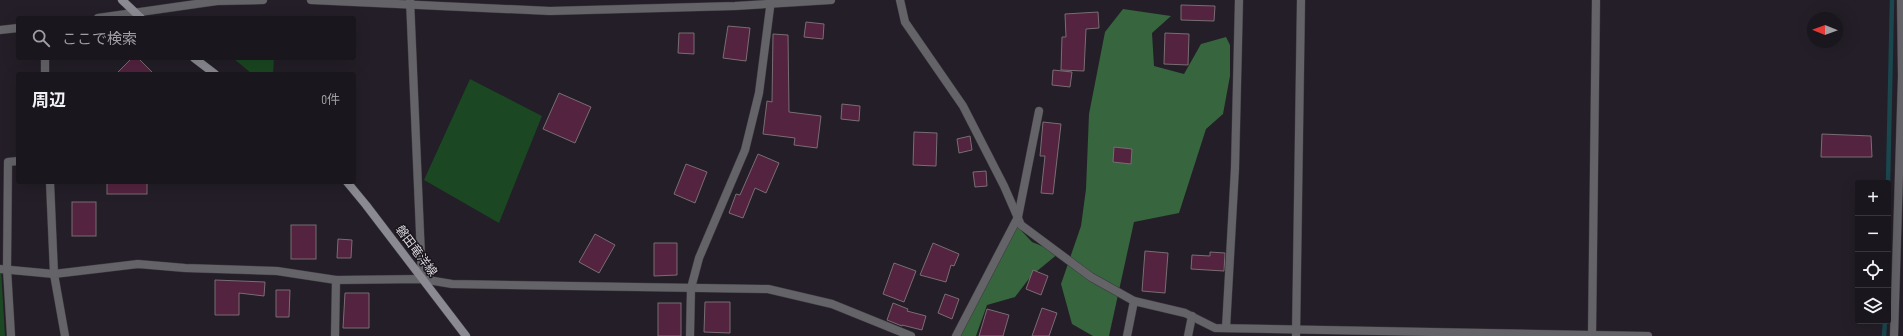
<!DOCTYPE html>
<html lang="ja">
<head>
<meta charset="utf-8">
<style>
  :root { --surface:#1a161d; --page:#231f26; --text:#f1f3f6; --muted:#9f9fa4; --line:#38353b }
  body { margin:0; font-family:"Sofia Sans Condensed","Noto Sans JP",sans-serif; background:var(--page); color:var(--text) }
  .controls { position:absolute; right:12px; bottom:12px; display:grid; overflow:hidden; border-radius:4px; box-shadow:0 4px 16px #0002 }
  .controls button { width:36px; height:36px; display:grid; place-items:center; padding:0; border:0; border-bottom:1px solid var(--line); background:var(--surface); color:var(--text); font:20px sans-serif }
  .compass { position:absolute; left:1807px; top:12px; width:36px; height:36px; border-radius:50%; background:var(--surface); box-shadow:0 4px 16px #0002; rotate:271deg }
  .list { margin:0; padding:0; list-style:none }
  h2 { display:flex; justify-content:space-between; align-items:center; height:52px; margin:0; padding:0 16px; font-size:17px }
  h2 small { font-size:13px; font-weight:400; color:var(--muted) }
  .icon { flex:none; width:22px; height:22px; fill:none; stroke:currentColor; stroke-width:2; stroke-linecap:round; stroke-linejoin:round }
  .map { position:relative; flex:none; width:1903px; height:336px; overflow:hidden }
  .search { position:absolute; background:var(--surface); box-shadow:0 4px 16px #0002; left:16px; top:16px; width:340px; height:44px; display:flex; align-items:center; gap:10px; box-sizing:border-box; padding:0 14px; border-radius:4px; color:var(--muted); font-size:15px }
  .panel { position:absolute; background:var(--surface); box-shadow:0 4px 16px #0002; left:16px; top:72px; width:340px; height:112px; border-radius:4px }
  .map>svg:first-child { display:block }
</style>
</head>
<body>
<div class="map">
<svg width="1903" height="336" viewBox="0 0 1903 336">
  <rect width="100%" height="100%" fill="#231e27"/>
  <g fill="#1b4722">
    <path d="M233,58H274L273,74H252Z"/>
    <path d="M470,79L542,116L499,223L424,180Z"/>
    <path d="M0,269H1L5,336H0Z"/>
  </g>
  <g fill="#37653d">
    <path d="M1123,9L1171,16L1152,33L1154,66L1184,74L1201,44L1226,37L1230,45V76L1223,114L1206,129L1179,213L1134,222L1109,336H1093L1072,324L1061,284L1081,226L1086,189L1089,114L1105,32Z"/>
    <path d="M1014,223L1032,242L1059,253L1031,276L1015,297L987,305L976,336H956Z"/>
  </g>
  <g fill="none" stroke-linecap="round" stroke-linejoin="round">
    <g stroke="#1a464e" stroke-width="4.5">
      <path d="M1888,183L1892,0"/>
      <path d="M1884,336L1885,321"/>
    </g>
  </g>
  <g fill="#54233f" stroke="#796d73">
    <path d="M1181,5L1215,6L1214,21L1181,20Z"/>
    <path d="M1098,12L1099,28L1086,29L1084,71L1061,70L1062,37H1066L1065,14Z"/>
    <path d="M806,22L824,24L823,39L804,37Z"/>
    <path d="M728,26L750,28L746,61L723,58Z"/>
    <path d="M679,33H694V54L678,53Z"/>
    <path d="M1165,33L1189,34L1188,65L1164,64Z"/>
    <path d="M773,34L788,35L789,112L821,116L817,148L794,145L795,138L763,134L767,101L772,102Z"/>
    <path d="M132,58H138L154,74H116Z"/>
    <path d="M1053,70L1072,72L1070,87L1052,85Z"/>
    <path d="M559,93L591,107L575,143L543,129Z"/>
    <path d="M842,104L860,106L859,121L841,119Z"/>
    <path d="M1043,122L1061,124L1053,194L1041,193L1045,156H1040Z"/>
    <path d="M914,132L937,133L936,166L913,165Z"/>
    <path d="M1822,134L1871,136L1872,157H1821Z"/>
    <path d="M970,136L972,150L959,153L957,139Z"/>
    <path d="M1114,147L1132,149L1131,164L1113,162Z"/>
    <path d="M758,154L779,163L766,193L755,188L743,218L729,213L736,194L740,195Z"/>
    <path d="M686,164L707,172L695,203L674,194Z"/>
    <path d="M986,171L987,186L975,187L973,172Z"/>
    <rect x="107" y="182" width="40" height="12"/>
    <rect x="72" y="202" width="24" height="34"/>
    <rect x="291" y="225" width="25" height="34"/>
    <path d="M595,234L615,245L599,273L579,262Z"/>
    <path d="M338,239L352,240L351,258H337Z"/>
    <path d="M654,243H677V275L654,276Z"/>
    <path d="M933,243L959,254L954,266L951,265L946,282L920,275Z"/>
    <path d="M1145,251L1168,253L1165,293L1142,291Z"/>
    <path d="M1210,252L1225,253L1224,271L1191,269L1192,255L1210,256Z"/>
    <path d="M894,263L916,271L904,302L883,294Z"/>
    <path d="M1033,270L1048,276L1041,295L1026,289Z"/>
    <path d="M215,280L265,282L264,296L239,293V315H215Z"/>
    <path d="M276,290H290L289,317H276Z"/>
    <path d="M345,293H369V328H343Z"/>
    <path d="M945,294L959,299L952,319L938,313Z"/>
    <path d="M705,302H730V333L704,332Z"/>
    <rect x="658" y="303" width="23" height="33"/>
    <path d="M893,303L908,309L907,311L926,316L922,330L902,325V326L887,320Z"/>
    <path d="M1042,308L1057,313L1049,336H1032Z"/>
    <path d="M987,309L1009,315L1003,336H979Z"/>
  </g>
  <g fill="none" stroke-linecap="round" stroke-linejoin="round">
    <g stroke="#3d3840" stroke-width="9">
      <g id="minor">
        <path d="M410,0L422,279"/>
        <path d="M900,0L905,22L963,106L1004,186L1021,225L1091,277L1134,301L1185,313L1215,328L1648,336"/>
        <path d="M45,58V74"/>
        <path d="M50,182L54,274L65,336"/>
        <path d="M0,269L54,274L138,264L185,268L277,271L336,280L422,279L452,284L768,289L832,304L911,336"/>
        <path d="M1226,328L1235,168L1239,0"/>
        <path d="M11,336L7,269L8,162L18,161"/>
        <path d="M335,336L336,280"/>
        <path d="M690,336L691,288L699,258L745,150L759,93L771,0"/>
        <path d="M956,336L1018,217L1039,111"/>
        <path d="M1127,336L1134,301"/>
        <path d="M1188,336L1192,316"/>
        <path d="M1592,336L1596,0"/>
        <path d="M1894,336L1902,76L1901,0"/>
      </g>
    </g>
    <g stroke="#3d3840" stroke-width="9">
      <g id="tertiary">
        <path d="M311,0L550,11L735,6L831,0"/>
        <path d="M98,18L217,1L263,0"/>
        <path d="M0,30L18,28"/>
        <path d="M1296,336L1301,0"/>
      </g>
    </g>
    <g stroke="#3d3840" stroke-width="9">
      <g id="secondary">
        <path d="M122,0L141,18"/>
        <path d="M194,58L215,74"/>
        <path d="M347,182L366,205L466,336"/>
      </g>
    </g>
    <use href="#minor" stroke="#646368" stroke-width="8"/>
    <use href="#tertiary" stroke="#646368" stroke-width="8"/>
    <use href="#secondary" stroke="#8b8991" stroke-width="8"/>
  </g>
  <g text-anchor="middle" dominant-baseline="central" stroke-width="3" stroke-linejoin="round" paint-order="stroke">
    <g font-size="12" fill="#dad7dd" stroke="#1a151d">
      <text transform="translate(416 251) rotate(53)">磐田竜洋線</text>
    </g>
  </g>
</svg>
<div class="controls">
<button>+</button>
<button>−</button>
<button><svg class="icon" aria-label="locate" viewBox="0 0 24 24"><circle cx="12" cy="12" r="6"/><path d="M12 2v4M12 18v4M2 12h4M18 12h4"/></svg></button>
<button><svg class="icon" aria-label="layers" viewBox="0 0 24 24"><path d="M12 4l9 5-9 5-9-5zM3 14l9 5 9-5"/></svg></button>
</div>
<svg class="compass" viewBox="-18 -18 36 36"><path d="M0-13l5 13h-10z" fill="#e53935"/><path d="M0 13l5-13h-10z" fill="#9f9fa4"/></svg>
<div class="search"><svg class="icon" aria-label="search" viewBox="0 0 24 24"><circle cx="10" cy="10" r="6"/><path d="M15 15l6 6"/></svg>ここで検索</div>
<section class="panel">
<h2>周辺<small>0件</small></h2>
<ul class="list">
</ul>
</section>
</div>
</body>
</html>
